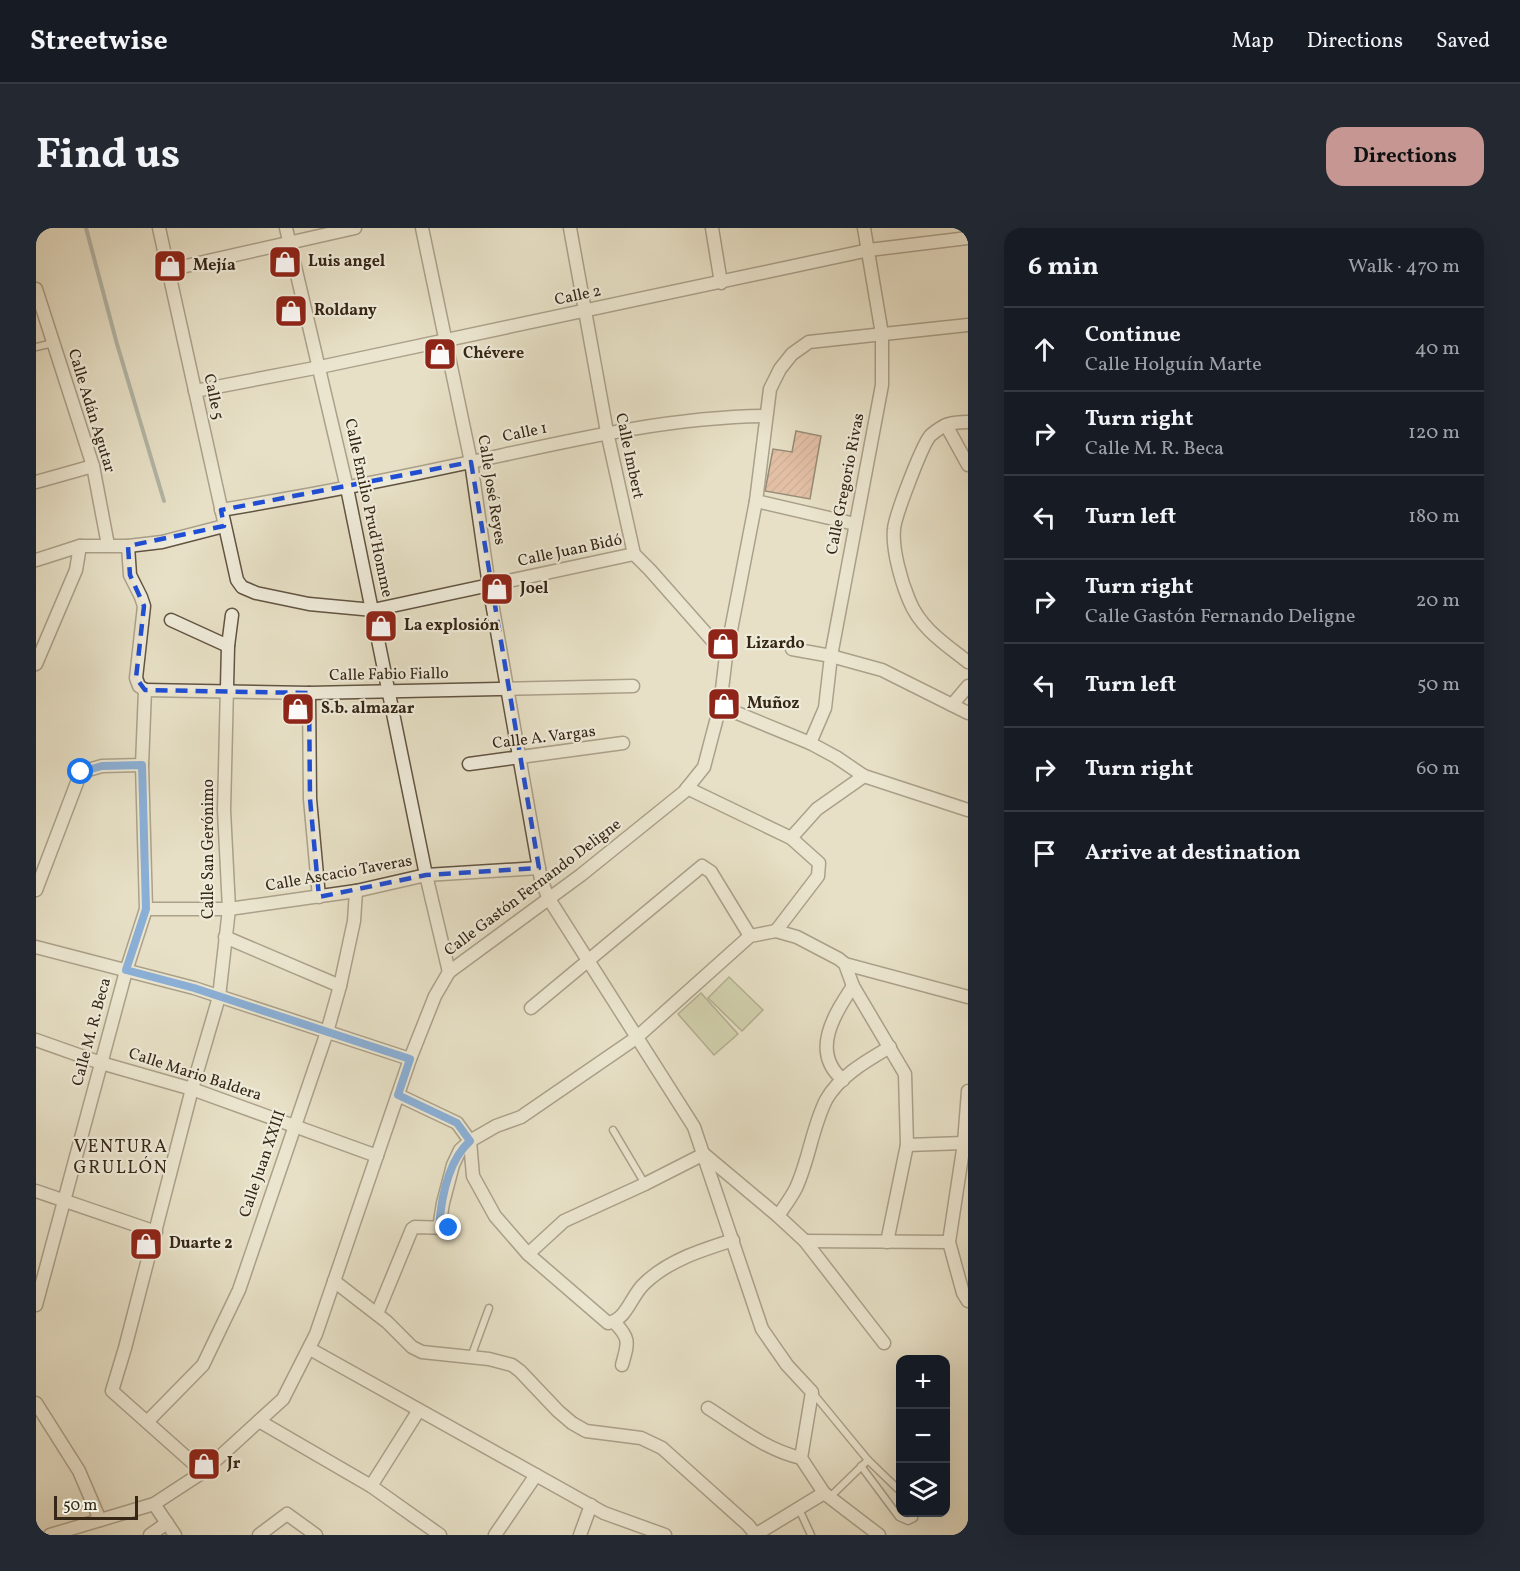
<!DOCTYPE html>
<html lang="en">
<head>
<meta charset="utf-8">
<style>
  :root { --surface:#171b24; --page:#242831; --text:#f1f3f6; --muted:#9ea1a6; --line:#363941; --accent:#c59692 }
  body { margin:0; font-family:Vollkorn,serif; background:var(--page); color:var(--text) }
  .controls { position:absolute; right:18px; bottom:18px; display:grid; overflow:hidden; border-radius:12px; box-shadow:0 6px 24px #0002 }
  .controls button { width:54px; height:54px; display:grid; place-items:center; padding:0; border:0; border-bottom:2px solid var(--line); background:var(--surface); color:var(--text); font:30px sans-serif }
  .scale { position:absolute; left:18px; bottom:15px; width:84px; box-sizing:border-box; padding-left:6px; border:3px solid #352616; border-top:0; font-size:16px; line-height:21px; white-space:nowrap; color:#352616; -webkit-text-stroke:4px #efebda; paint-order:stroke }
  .stop { position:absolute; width:18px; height:18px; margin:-14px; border:4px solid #1a73e8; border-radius:50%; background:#fff }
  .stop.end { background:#1a73e8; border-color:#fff; box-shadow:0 2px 6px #0008 }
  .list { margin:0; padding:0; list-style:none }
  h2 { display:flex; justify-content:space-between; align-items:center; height:78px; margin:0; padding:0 24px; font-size:26px }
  h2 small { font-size:20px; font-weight:400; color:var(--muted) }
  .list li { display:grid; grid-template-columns:39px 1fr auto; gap:18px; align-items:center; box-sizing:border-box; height:84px; padding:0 24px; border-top:2px solid var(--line) }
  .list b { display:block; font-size:22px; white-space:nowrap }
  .list p { margin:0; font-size:20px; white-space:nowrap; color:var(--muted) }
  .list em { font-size:20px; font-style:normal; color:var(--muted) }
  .icon { flex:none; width:33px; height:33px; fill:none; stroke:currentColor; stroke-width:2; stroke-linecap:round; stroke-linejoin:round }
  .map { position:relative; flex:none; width:932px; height:1307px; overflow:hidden; border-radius:18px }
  header { display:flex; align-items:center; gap:36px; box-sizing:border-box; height:84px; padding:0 30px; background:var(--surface); border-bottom:2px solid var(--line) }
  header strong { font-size:28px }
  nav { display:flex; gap:33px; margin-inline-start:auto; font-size:21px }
  .intro { display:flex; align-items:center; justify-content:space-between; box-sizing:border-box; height:144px; padding:0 36px }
  h1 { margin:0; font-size:42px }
  .button { padding:15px 27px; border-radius:18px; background:var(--accent); color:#111; font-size:21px; font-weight:700 }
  main { display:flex; gap:36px; padding:0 36px }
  aside { flex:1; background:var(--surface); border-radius:18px; box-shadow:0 6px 24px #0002 }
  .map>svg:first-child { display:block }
</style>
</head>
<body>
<header>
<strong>Streetwise</strong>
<nav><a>Map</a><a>Directions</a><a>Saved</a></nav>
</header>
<div class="intro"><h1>Find us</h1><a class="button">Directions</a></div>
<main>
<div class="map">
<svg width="932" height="1307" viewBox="0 0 932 1307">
  <defs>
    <pattern id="building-hatch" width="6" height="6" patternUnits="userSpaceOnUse" patternTransform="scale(1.5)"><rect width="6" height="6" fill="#dc977d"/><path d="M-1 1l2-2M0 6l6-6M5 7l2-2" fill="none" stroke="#b37b65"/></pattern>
  </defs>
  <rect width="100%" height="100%" fill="#e7e0c6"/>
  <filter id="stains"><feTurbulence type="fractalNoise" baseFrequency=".00333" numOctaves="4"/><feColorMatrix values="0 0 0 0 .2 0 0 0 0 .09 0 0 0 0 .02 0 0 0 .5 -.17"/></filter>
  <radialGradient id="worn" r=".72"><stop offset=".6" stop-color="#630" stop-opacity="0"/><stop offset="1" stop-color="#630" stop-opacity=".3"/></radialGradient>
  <g fill="#b8c193" stroke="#767454" stroke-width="1.5">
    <path d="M693,749L727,782L706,803L672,770Z"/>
    <path d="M665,765L702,806L678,827L642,786Z"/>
  </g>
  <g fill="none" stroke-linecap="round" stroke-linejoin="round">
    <path stroke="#727f7b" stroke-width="4" d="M50,0L81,116L128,273"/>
  </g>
  <path fill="url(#building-hatch)" stroke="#352616" stroke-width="1.5" d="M760,203L785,208L774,271L729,263L737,221L756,224Z"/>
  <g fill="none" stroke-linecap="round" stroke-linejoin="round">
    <g stroke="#625442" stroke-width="9">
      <g id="lane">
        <path d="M0,119L17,115"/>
        <path d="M577,902L609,956"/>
        <path d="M435,1129L453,1080"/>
        <path d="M776,1164L832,1232L794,1269"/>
        <path d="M832,1232L864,1263"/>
        <path d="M825,1238L863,1289L872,1293L878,1290L879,1284"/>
        <path d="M763,1281L775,1307"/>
      </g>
    </g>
    <g stroke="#625442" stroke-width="15">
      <g id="street">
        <path d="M123,0L201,352L206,359L220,365L273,376L337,382L598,326"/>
        <path d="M250,0L311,260L390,647L413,744"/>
        <path d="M386,0L435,234L453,358L505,652L513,671L658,899L726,1101L751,1137L776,1164L765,1230L788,1265L843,1307"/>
        <path d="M534,0L571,204L598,326L614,342L690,428"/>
        <path d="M676,0L685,55"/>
        <path d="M132,42L319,0"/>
        <path d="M0,61L57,238L72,317"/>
        <path d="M159,163L284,139L833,22L932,10"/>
        <path d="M932,194C915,194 908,196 895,207C887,214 859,288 858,301C856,321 865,353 873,372C884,400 909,416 932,434"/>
        <path d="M910,197L932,237"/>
        <path d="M0,254L57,238"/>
        <path d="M720,273L819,296"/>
        <path d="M185,282C269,268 352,252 435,234C532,213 630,189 730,188"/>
        <path d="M92,318L94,347L105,369L108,378L100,450L103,458L109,462"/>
        <path d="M0,332L44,318H92L126,314L188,298"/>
        <path d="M135,392L192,418"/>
        <path d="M756,421L795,428L846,442L932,485"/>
        <path d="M0,436L40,342L44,318"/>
        <path d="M109,462L273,465L597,458"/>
        <path d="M273,465L274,571L283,669"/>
        <path d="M916,477L932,458"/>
        <path d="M684,478L774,515L800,529L828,548L932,582"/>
        <path d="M774,515L789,480L795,428L846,157V106L828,0"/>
        <path d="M433,536L587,515"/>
        <path d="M651,560L755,610L783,635L782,648L740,703"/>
        <path d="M755,610L781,581L828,548"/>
        <path d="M0,662L45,544L66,538L106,537"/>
        <path d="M110,681H193L320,663L390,647L503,640"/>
        <path d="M189,709L304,758"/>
        <path d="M0,719L158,760L374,831"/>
        <path d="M809,736L932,769"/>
        <path d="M495,780L666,638L675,644L714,708"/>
        <path d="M0,812L65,835L156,861L341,928"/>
        <path d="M807,852C774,824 798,787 817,758"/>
        <path d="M932,863L928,915L913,1014L927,1065L932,1073"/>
        <path d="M362,867L421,895L434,913L437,948L459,988L492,1026L572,1095C591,1092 595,1067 609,1055C633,1032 666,1022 697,1012"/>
        <path d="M871,917L928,915"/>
        <path d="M0,963L120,1004"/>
        <path d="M742,988C748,979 755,970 760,960C773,932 776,900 790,872C803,848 832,832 854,819"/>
        <path d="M403,1000L407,975L417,937L424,922L434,913L460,898L485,889L600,810L714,708L740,703L761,709L803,731L809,736L817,758L869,846L871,917L851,1014"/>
        <path d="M769,1013L913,1014"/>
        <path d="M492,1026L528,993L609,956L668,926L742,988L769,1013L848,1115"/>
        <path d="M298,1053L351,1094L376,1119L386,1124L453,1131L476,1137L484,1143L522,1183L536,1195L550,1203L605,1210L626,1220L712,1297L720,1307"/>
        <path d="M0,1077L90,743L110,681L106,537L109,462"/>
        <path d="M341,1086L376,1001L379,999L413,1000"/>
        <path d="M578,1094C595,1111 592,1115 586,1137"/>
        <path d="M274,1121L568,1285L629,1307"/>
        <path d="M0,1175L43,1243L64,1292"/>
        <path d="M672,1180C702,1199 730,1222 765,1230"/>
        <path d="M223,1193L335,1258L404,1307"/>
        <path d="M111,1194L167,1137L203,1062L291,804L304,758L318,693L320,663"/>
        <path d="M167,1244L76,1163L89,1120L156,861L183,769L193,681L188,582L192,418L196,387"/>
        <path d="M335,1258L383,1182"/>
        <path d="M118,1276L139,1307"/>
        <path d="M14,1307L118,1276L167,1244L247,1171L280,1106L374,831L399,768L413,744L545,647L648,564L668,539L684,478L690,428L720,273L734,161L744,141L756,126L773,114L932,97"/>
        <path d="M114,1307L131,1295"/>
        <path d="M223,1307L251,1286L280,1307"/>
        <path d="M459,1307L500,1247"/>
        <path d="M544,1307L555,1277"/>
        <path d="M719,1307L788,1265"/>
      </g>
    </g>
    <use href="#lane" stroke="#efebda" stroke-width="6"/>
    <use href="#street" stroke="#efebda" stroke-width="12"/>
  </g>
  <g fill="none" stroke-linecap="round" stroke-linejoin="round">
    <path stroke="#1a73e8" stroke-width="8" d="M45,544L66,538L106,537L110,681L90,742L158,760L374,831L362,867L421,895L434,913C412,933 405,971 403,1000H413"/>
  </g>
  <path d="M0 0H932V1307H0ZM435,234L503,640L390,647L283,669L274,571L273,465L109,462L100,450L108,378L94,347L92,318L188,298L185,282Z" fill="#e7e0c6" fill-opacity=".55" fill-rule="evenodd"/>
  <path fill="none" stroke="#1d4ed8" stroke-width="4.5" stroke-dasharray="12 8" stroke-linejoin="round" d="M435,234L503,640L390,647L283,669L274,571L273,465L109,462L100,450L108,378L94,347L92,318L188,298L185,282Z"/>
  <defs>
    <g id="shop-square" transform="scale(1.725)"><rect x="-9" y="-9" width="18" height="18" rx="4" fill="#8f2418" stroke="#efebda"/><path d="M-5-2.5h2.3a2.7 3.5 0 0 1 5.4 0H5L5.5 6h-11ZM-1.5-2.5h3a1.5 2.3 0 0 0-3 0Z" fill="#fff"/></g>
  </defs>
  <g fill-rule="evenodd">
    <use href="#shop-square" x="249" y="34"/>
    <use href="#shop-square" x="134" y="38"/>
    <use href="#shop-square" x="255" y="83"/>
    <use href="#shop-square" x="404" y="126"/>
    <use href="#shop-square" x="461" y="361"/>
    <use href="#shop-square" x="345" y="398"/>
    <use href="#shop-square" x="687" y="416"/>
    <use href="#shop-square" x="688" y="476"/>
    <use href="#shop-square" x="262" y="481"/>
    <use href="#shop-square" x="110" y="1016"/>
    <use href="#shop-square" x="168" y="1236"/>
  </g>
  <g text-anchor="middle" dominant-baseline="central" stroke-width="4.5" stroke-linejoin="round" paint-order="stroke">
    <g font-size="16" font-weight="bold" fill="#352616" stroke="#efebda" text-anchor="start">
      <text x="272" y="34">Luis angel</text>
      <text x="157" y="38">Mejía</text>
      <text x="278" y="83">Roldany</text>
      <text x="427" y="126">Chévere</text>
      <text x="484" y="361">Joel</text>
      <text x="368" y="398">La explosión</text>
      <text x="710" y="416">Lizardo</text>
      <text x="711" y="476">Muñoz</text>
      <text x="285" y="481">S.b. almazar</text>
      <text x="133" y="1016">Duarte 2</text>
      <text x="191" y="1236">Jr</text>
    </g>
    <g font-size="16" fill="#352616" stroke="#efebda">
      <text transform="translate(542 68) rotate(-12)">Calle 2</text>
      <text transform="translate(177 169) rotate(78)">Calle 5</text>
      <text transform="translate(55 183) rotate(73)">Calle Adán Agutar</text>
      <text transform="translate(489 205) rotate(-12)">Calle 1</text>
      <text transform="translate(593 228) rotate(78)">Calle Imbert</text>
      <text transform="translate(810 256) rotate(-79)">Calle Gregorio Rivas</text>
      <text transform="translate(455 262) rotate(81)">Calle José Reyes</text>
      <text transform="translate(332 280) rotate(78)">Calle Emilio Prud'Homme</text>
      <text transform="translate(534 323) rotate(-12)">Calle Juan Bidó</text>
      <text transform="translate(353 447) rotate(-1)">Calle Fabio Fiallo</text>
      <text transform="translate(508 510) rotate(-7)">Calle A. Vargas</text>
      <text transform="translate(173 621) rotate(-90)">Calle San Gerónimo</text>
      <text transform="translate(303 646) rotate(-10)">Calle Ascacio Taveras</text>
      <text transform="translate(497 660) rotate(-37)">Calle Gastón Fernando Deligne</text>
      <text transform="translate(56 804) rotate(-75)">Calle M. R. Beca</text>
      <text transform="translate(159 847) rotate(18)">Calle Mario Baldera</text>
      <text transform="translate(227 936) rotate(-71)">Calle Juan XXIII</text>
    </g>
    <g font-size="18" letter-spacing="1.5" fill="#352616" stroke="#efebda">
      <text x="85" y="919">VENTURA<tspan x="85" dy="21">GRULLÓN</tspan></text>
    </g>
  </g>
  <rect width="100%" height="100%" filter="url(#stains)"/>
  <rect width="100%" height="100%" fill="url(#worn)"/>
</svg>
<div class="controls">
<button>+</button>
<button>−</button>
<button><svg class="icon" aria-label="layers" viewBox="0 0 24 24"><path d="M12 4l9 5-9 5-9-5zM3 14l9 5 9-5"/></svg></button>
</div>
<div class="scale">50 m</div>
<div class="stop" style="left:45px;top:544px"></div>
<div class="stop end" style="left:413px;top:1000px"></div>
</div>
<aside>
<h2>6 min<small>Walk · 470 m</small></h2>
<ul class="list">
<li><svg class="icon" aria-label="ahead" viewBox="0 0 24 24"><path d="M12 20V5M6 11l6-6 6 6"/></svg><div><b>Continue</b><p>Calle Holguín Marte</p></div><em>40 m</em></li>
<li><svg class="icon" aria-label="right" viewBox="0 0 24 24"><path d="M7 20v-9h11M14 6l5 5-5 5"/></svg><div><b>Turn right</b><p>Calle M. R. Beca</p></div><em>120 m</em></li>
<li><svg class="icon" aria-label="left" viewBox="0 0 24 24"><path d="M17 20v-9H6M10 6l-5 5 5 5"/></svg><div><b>Turn left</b></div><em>180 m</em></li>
<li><svg class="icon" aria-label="right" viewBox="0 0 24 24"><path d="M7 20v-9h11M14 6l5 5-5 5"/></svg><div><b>Turn right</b><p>Calle Gastón Fernando Deligne</p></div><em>20 m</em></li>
<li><svg class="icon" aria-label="left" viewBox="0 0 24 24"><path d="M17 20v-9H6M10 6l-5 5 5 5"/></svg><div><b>Turn left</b></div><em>50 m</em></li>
<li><svg class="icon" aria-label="right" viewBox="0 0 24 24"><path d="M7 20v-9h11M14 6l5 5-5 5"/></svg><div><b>Turn right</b></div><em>60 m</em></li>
<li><svg class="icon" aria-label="arrive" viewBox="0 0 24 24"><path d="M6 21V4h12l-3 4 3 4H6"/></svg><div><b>Arrive at destination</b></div></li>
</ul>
</aside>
</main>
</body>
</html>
